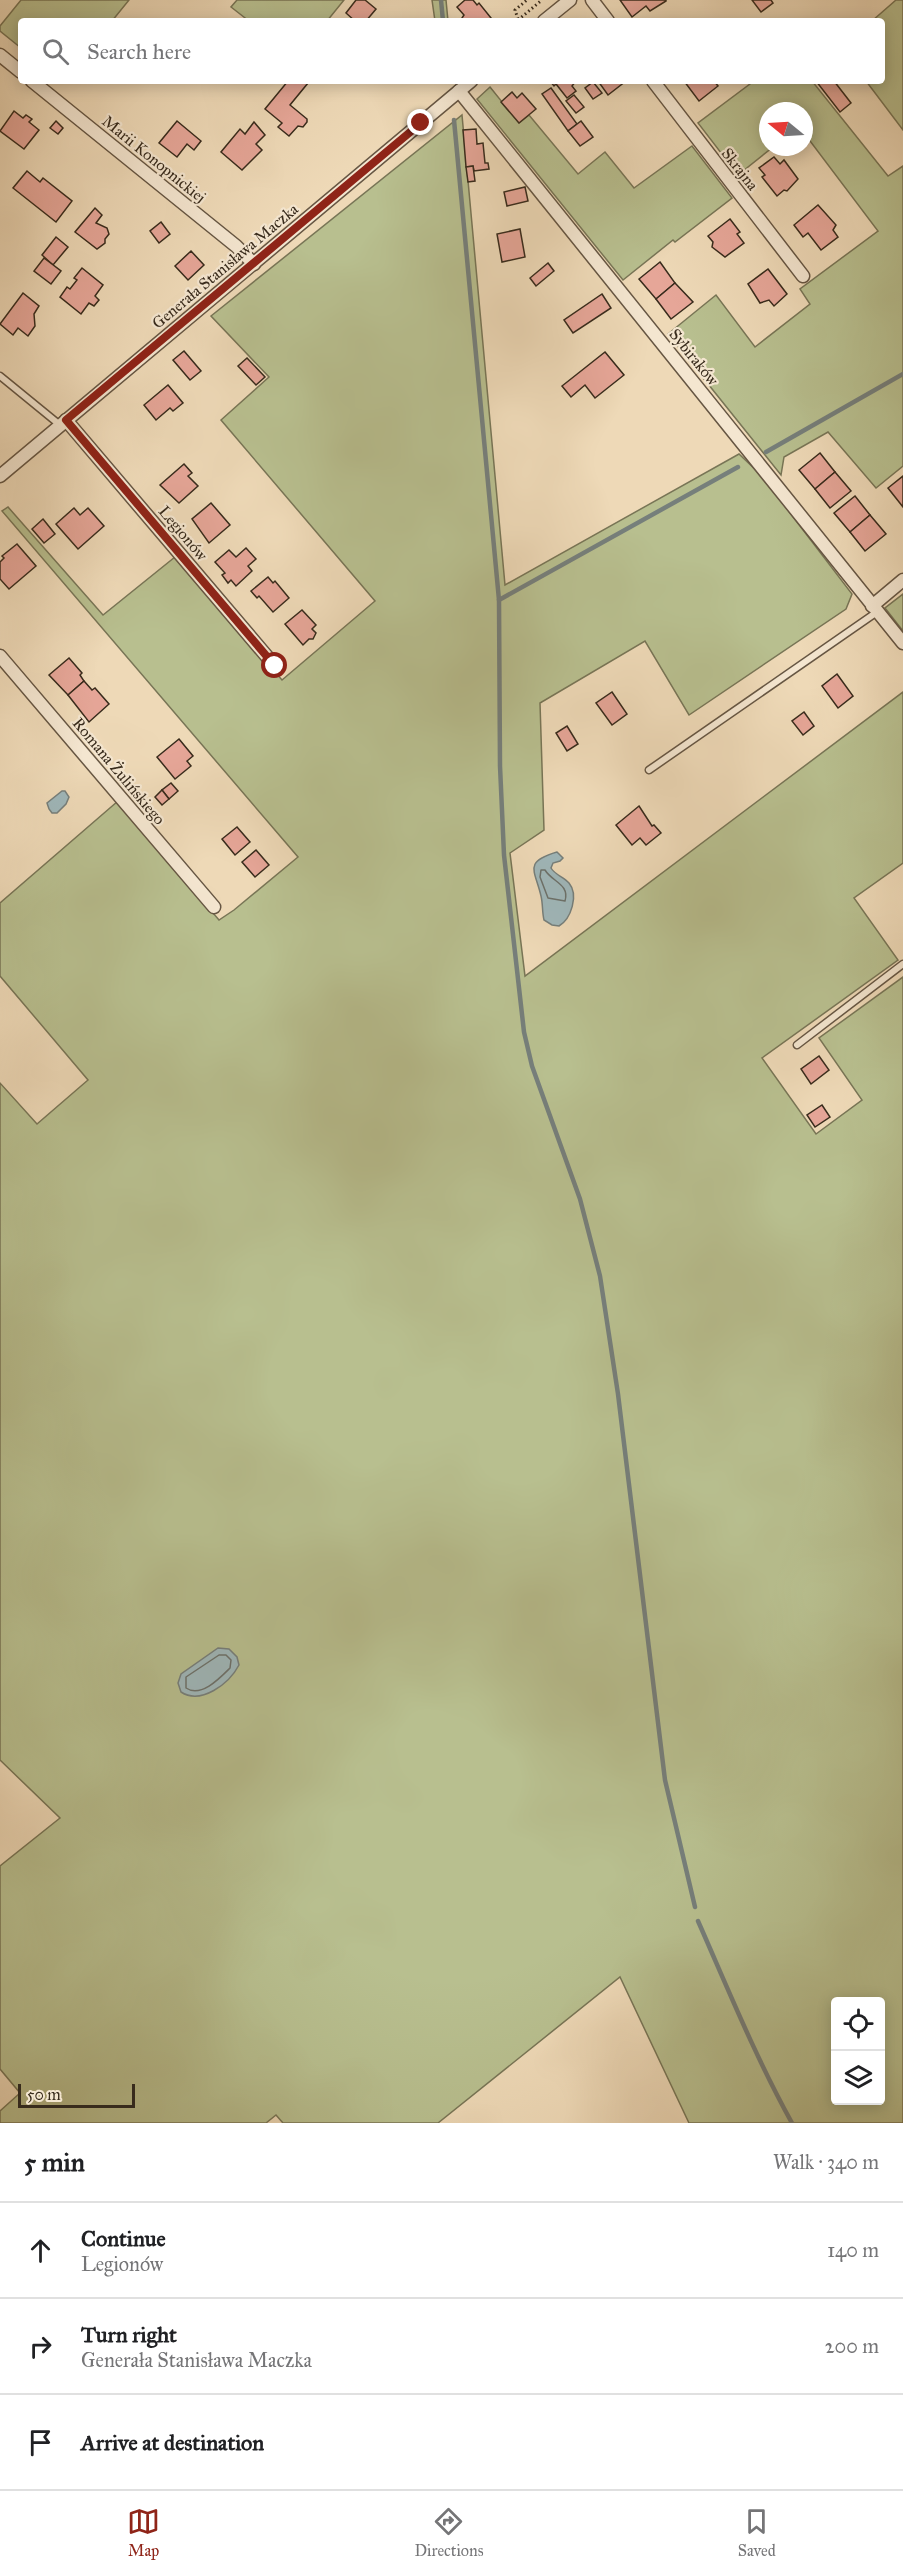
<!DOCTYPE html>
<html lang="en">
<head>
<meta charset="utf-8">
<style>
  :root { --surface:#fff; --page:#f6f6f6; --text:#202124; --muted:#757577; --line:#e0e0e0; --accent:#8f2418 }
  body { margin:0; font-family:"IM FELL Great Primer",serif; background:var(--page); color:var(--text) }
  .controls { position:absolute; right:18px; bottom:18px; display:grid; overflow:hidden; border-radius:6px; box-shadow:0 3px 15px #0003 }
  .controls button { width:54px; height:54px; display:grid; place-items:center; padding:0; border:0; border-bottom:2px solid var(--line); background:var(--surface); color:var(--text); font:30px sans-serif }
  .compass { position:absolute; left:759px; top:102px; width:54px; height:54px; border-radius:50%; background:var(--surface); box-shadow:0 3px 15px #0003; rotate:288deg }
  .scale { position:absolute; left:18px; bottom:15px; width:117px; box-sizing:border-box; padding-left:6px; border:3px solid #382b1c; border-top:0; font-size:16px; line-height:21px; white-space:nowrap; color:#382b1c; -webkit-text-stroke:4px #f4e6d0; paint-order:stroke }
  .stop { position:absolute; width:18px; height:18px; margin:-14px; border:4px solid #8f2418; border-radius:50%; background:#fff }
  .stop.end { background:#8f2418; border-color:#fff; box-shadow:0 2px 6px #0008 }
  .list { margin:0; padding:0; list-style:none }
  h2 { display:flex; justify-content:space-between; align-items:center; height:78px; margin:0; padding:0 24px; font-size:26px }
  h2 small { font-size:20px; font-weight:400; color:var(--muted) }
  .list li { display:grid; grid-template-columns:39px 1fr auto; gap:18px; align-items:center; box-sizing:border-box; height:96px; padding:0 24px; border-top:2px solid var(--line) }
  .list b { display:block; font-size:22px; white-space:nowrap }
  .list p { margin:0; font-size:20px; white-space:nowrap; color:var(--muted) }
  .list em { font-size:20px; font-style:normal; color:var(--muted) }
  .icon { flex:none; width:33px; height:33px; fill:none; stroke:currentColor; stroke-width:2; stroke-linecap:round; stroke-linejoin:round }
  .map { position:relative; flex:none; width:903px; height:2123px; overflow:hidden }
  .search { position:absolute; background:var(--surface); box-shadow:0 3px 15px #0003; left:18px; right:18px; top:18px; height:66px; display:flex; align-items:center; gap:15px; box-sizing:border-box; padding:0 21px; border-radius:6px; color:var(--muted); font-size:22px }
  .sheet { height:366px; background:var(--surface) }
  nav { display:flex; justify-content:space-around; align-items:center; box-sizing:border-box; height:84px; border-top:2px solid var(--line); background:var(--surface); font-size:16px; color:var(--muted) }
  nav a { display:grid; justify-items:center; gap:3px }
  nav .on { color:var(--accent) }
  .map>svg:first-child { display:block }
</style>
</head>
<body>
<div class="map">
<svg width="903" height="2123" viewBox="0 0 903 2123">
  <rect width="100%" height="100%" fill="#eed9b7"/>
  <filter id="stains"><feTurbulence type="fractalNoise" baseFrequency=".00333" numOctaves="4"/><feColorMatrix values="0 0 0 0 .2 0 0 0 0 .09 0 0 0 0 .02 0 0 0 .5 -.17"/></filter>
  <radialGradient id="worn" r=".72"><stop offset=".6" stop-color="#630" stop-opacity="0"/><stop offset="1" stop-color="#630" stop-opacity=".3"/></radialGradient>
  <g fill="#b8bf8f" stroke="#787556" stroke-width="1.5" fill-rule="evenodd">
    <path d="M21,0H129L112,21H21V48L0,31V26Z"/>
    <path d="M237,0H344L327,21H249L231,7Z"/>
    <path d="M432,0H446L448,21H435Z"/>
    <path d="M896,0H903V130L866,81H882V21H872Z"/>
    <path d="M754,81H812L888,176L903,166V466L876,488L828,432L784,457L781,475L668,334L716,295L755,347L810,304L800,289L878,231L804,133V111H768V147H773L738,175L698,123Z"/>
    <path d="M490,87L519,123L529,115L578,174L605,152L634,188L692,146L732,198L675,242L673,240L623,280L477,99Z"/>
    <path d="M462,115L505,585L739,454L761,475L852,594L846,609L689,715L645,641L540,703L544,830L510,853L525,976L903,692V863L854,898L898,960L762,1058L816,1134L862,1100L819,1038L903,977V2123H689L620,1977L438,2123H283L276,2115L266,2123H0V2111L20,2093L0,2069V1866L60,1818L0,1760V1083L37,1124L88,1080L0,976V903L118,801L219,920L234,910L298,857L2,511L8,507L103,615L175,557L282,680L375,601L221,420L269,377L211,316ZM836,2002H880V2100H836Z"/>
    <path d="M903,594V631L885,608Z"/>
  </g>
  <g fill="#9fb7ba" stroke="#767f7b" stroke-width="1.5">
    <path d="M62,791H65L69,797L66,804L57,813H52L49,809L47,803Z"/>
    <path d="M557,852L563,858L560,861L553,863L551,868C555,875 564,877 569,883C579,895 571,919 559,926L552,925L544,920C542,912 543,904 541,896C535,870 523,862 557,852Z"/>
    <path d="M218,1648L229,1649L237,1657L239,1665C229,1684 201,1705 181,1692L178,1683L181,1674Z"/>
  </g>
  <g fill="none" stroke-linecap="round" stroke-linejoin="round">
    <g stroke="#6c716b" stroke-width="1.5">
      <path d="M541,870H545C552,882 570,884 565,901L548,898L540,877Z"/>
      <path d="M219,1655H226L231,1660L230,1668C220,1678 201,1698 186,1688V1677Z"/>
    </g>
    <g stroke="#767f7b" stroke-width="4.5">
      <path d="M441,0L443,21"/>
      <path d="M454,120L499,600L500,766L504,855L524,1032L532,1066L580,1199L600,1276L618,1394L665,1780L695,1907"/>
      <path d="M766,452L903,374"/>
      <path d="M499,600L738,467"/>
      <path d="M698,1921C728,1989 756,2058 792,2123"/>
    </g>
  </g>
  <g fill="#e6a698" stroke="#382b1c" stroke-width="1.5">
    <path d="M356,0H365L376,9L366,21H355L346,13Z"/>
    <path d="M465,0H473L477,5L479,3L491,18L488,21H460L464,15L457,7Z"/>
    <path d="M620,0H666V1L650,11L646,6L632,17Z"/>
    <path d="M752,0H771L773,3L761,12Z"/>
    <path d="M288,81L308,83L290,105L307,119V122L303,127L298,126L289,136L278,127L282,123L265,109Z"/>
    <path d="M550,81H576L572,86L576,91L567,98L556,84L554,86Z"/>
    <path d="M598,81H626L608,95Z"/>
    <path d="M684,81H714L718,86L699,101Z"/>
    <path d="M816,81H834L851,103L840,112Z"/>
    <path d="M593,82L602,93L593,99L585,88Z"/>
    <path d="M551,88L577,124L568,131L542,94Z"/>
    <path d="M512,92L517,98L522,93L536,109L519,123L501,102Z"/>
    <path d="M574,95L584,107L576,113L566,101Z"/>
    <path d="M14,111L23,118L26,115L32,119L29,122L39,130L24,149L0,131Z"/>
    <path d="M56,121L63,128L58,134L50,128Z"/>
    <path d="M177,121L201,141L194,150L187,144L177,157L159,143Z"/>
    <path d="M581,121L593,137L580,146L568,131Z"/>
    <path d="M254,122L265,135L256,144L262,150L242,170L221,152L240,129L245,134Z"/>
    <path d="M476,129L477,144L483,143L485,163H488L489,169L474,171L473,166L466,167L463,130Z"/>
    <path d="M774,157L780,164L784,160L798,179L787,191L784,190L777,196L762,177L765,175L759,168Z"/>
    <path d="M473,166L475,181L468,182L466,167Z"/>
    <path d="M27,171L40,182L43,178L72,201L56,222L13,188Z"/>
    <path d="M525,187L528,201L507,206L504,192Z"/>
    <path d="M818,205L836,225L833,230L838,237L821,250L808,233L803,237L794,225Z"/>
    <path d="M95,208L102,215L96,223L107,228L109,234L105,239V243L97,249L75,232Z"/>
    <path d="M730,219L740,232L737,234L744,243L725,257L712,247L713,242L708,236Z"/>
    <path d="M161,222L170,234L159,243L150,231Z"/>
    <path d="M520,229L525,257L502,262L497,234Z"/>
    <path d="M56,237L68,247L53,265L42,255Z"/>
    <path d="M191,251L204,265L188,280L175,266Z"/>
    <path d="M44,258L61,271L51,284L34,271Z"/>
    <path d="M660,262L675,283L656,299L639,279Z"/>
    <path d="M548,263L554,271L536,286L530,278Z"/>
    <path d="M82,268L103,285L95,296L99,300L94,306L89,303L81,314L60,297L67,287L70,289L77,280L74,278Z"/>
    <path d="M768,269L787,294L774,306L769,300L760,303L748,284Z"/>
    <path d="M675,283L693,302L671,319L656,299Z"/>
    <path d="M23,293L39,306L34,314L35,326L28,336L18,328L13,335L0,324Z"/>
    <path d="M602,294L611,308L573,333L564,320Z"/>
    <path d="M184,351L201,371L190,380L173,360Z"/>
    <path d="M605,352L624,375L595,398L585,385L571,397L562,386Z"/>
    <path d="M247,358L265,377L256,385L238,366Z"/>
    <path d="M168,385L183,403L173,411L170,408L156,420L144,405Z"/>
    <path d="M820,453L835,472L815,489L799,470Z"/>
    <path d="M184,464L192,473L188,476L198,486L179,503L160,485Z"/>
    <path d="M835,472L851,491L830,508L815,489Z"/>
    <path d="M903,476V507L888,488Z"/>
    <path d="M855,496L870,515L850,532L834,513Z"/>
    <path d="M211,503L230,525L209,543L192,519Z"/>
    <path d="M74,508L80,515L88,508L104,526L78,549L56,524Z"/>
    <path d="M870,515L886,534L865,551L850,532Z"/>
    <path d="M43,519L55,534L44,543L32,529Z"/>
    <path d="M17,544L36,566L9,589L0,579V562L4,558L2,556Z"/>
    <path d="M246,548L256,559L248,566L252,571L236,586L231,580L228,583L222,575L225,573L215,562L229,550L236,557Z"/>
    <path d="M268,577L273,583L275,581L289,598L273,612L259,596L257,598L251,591Z"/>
    <path d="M302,610L316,625L312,629L316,633L313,639H309L303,645L285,624Z"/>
    <path d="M69,658L82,673L80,675L84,681L68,695L49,675Z"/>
    <path d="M837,674L853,696L838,708L822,686Z"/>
    <path d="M84,681L92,690L95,688L109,704L89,722L68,695Z"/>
    <path d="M612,692L627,714L612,725L596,703Z"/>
    <path d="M804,712L814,726L803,735L792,721Z"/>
    <path d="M567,726L578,744L567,751L556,733Z"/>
    <path d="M179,739L193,756L187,761L191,766L175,779L157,757Z"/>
    <path d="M171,783L178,791L169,799L162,790Z"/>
    <path d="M162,790L169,799L162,805L155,797Z"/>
    <path d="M639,806L652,826L654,825L661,833L646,845L640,838L632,845L616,825Z"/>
    <path d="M237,827L250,842L235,855L222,839Z"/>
    <path d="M256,850L269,865L255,877L242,862Z"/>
    <path d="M819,1056L829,1070L811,1084L801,1069Z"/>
    <path d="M822,1105L830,1117L815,1127L807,1115Z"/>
  </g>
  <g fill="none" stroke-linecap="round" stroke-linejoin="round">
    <g stroke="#665643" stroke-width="9">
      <g id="lane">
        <path d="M0,376L60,425"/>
        <path d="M649,770L877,612"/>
        <path d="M797,1045L903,964"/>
      </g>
    </g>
    <g stroke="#665643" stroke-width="15">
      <g id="street">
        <path d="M592,0L608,21"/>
        <path d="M544,21L570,0"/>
        <path d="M0,55L21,72"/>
        <path d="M32,81L236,246L254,264"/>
        <path d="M653,81L803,276"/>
        <path d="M459,91L903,643"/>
        <path d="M66,420L275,666"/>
        <path d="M0,476L471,81"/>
        <path d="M872,606L903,580"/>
        <path d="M0,656L214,907"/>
      </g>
    </g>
    <g stroke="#382b1c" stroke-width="3" stroke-dasharray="1.5 3" stroke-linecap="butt">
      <path d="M518,19L515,10L527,0"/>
      <path d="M518,20L542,0"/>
    </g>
    <use href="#lane" stroke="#f4e6d0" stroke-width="6"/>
    <use href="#street" stroke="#f4e6d0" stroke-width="12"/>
  </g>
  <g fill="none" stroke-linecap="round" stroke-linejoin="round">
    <path stroke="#8f2418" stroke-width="8" d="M275,666L66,420L421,123"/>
  </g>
  <g text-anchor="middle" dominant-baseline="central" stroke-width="4.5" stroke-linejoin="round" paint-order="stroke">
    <g font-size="16" fill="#382b1c" stroke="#f4e6d0">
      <text transform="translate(154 159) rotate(39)">Marii Konopnickiej</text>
      <text transform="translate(740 169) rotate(52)">Skrajna</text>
      <text transform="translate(225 266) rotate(-40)">Generała Stanisława Maczka</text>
      <text transform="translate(694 357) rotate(51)">Sybiraków</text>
      <text transform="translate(183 533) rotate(50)">Legionów</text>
      <text transform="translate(119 771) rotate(50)">Romana Żulińskiego</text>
    </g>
  </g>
  <rect width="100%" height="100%" filter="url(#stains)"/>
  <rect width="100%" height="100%" fill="url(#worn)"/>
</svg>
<div class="controls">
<button><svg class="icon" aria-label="locate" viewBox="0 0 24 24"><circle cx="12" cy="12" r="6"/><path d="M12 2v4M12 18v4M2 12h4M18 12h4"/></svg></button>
<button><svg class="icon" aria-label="layers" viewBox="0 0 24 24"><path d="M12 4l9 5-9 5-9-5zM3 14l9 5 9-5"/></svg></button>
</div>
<svg class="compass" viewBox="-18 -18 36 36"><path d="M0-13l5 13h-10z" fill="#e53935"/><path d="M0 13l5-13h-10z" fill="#757577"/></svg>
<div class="scale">50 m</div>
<div class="stop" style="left:275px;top:666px"></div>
<div class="stop end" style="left:421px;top:123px"></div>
<div class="search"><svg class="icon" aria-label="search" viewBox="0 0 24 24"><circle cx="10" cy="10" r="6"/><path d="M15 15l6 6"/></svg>Search here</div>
</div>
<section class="sheet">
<h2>5 min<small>Walk · 340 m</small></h2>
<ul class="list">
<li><svg class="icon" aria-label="ahead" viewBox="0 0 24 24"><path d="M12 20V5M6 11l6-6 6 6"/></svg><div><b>Continue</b><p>Legionów</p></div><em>140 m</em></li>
<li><svg class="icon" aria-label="right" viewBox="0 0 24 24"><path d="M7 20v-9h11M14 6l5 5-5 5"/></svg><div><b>Turn right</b><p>Generała Stanisława Maczka</p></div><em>200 m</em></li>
<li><svg class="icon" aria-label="arrive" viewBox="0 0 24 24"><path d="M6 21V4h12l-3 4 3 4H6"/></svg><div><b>Arrive at destination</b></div></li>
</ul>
</section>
<nav>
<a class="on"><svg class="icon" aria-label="map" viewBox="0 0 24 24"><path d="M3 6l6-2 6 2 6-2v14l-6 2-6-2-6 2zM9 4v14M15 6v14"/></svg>Map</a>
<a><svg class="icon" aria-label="directions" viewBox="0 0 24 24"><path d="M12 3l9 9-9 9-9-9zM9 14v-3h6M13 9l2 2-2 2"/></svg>Directions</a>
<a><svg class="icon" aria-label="saved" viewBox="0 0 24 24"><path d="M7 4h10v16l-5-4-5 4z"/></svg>Saved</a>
</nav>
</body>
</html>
